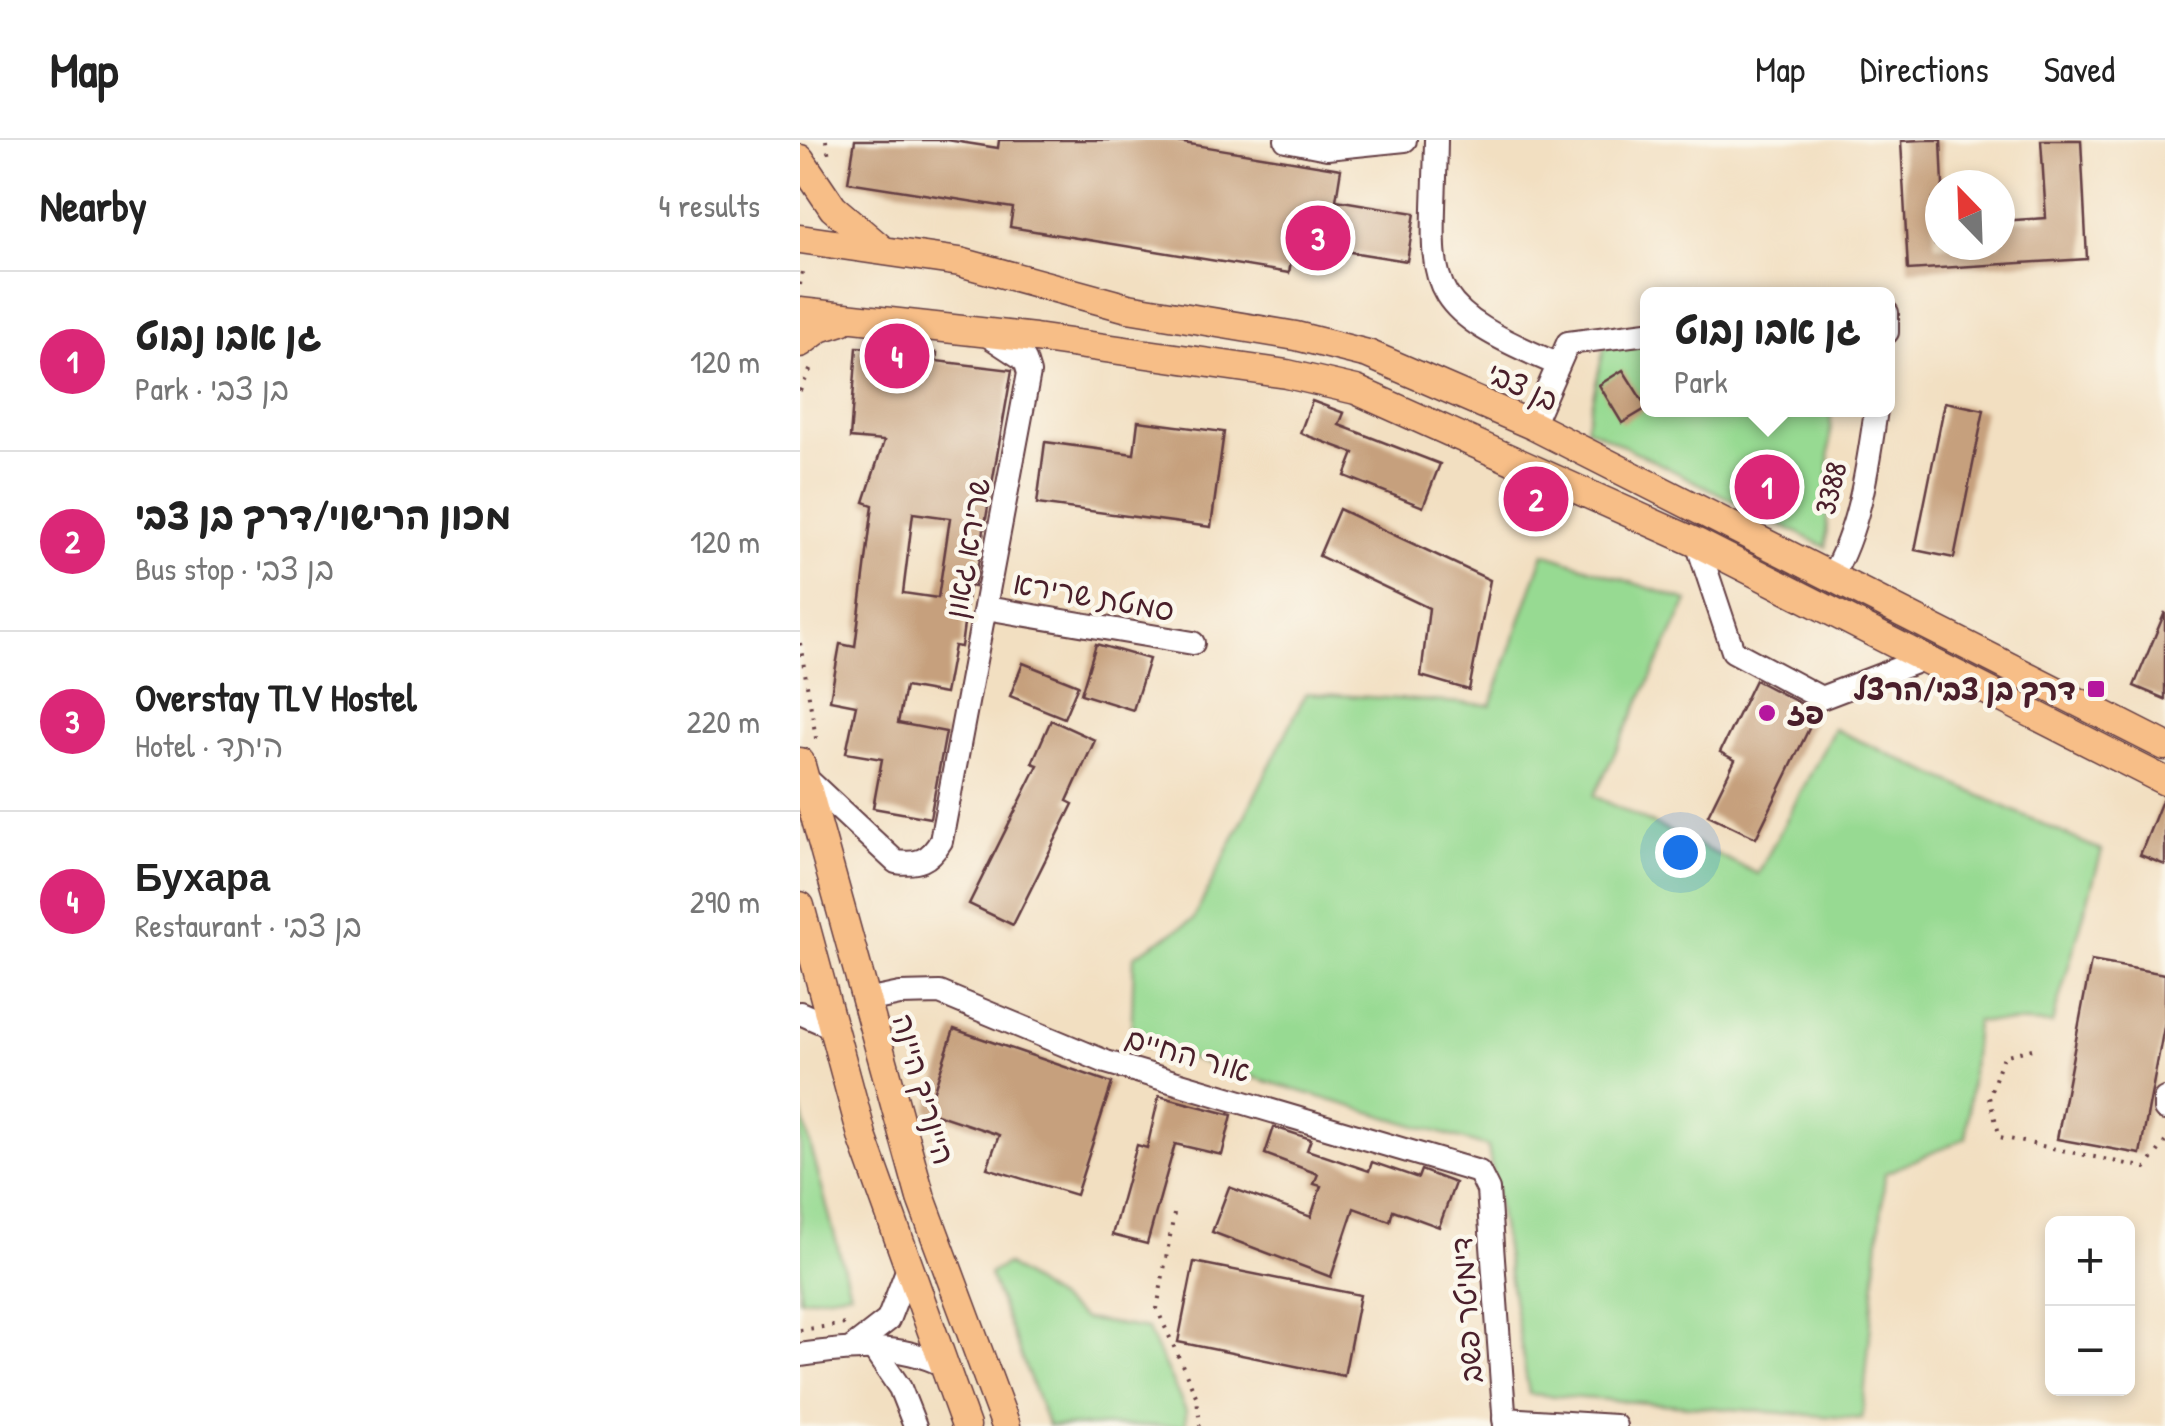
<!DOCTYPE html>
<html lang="en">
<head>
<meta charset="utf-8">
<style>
  :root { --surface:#fff; --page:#f2f2f2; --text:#222; --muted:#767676; --line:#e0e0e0; --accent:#db2777 }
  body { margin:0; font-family:"Patrick Hand","Playpen Sans Hebrew",sans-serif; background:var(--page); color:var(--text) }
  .controls { position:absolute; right:30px; bottom:30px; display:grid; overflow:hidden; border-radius:15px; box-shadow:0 5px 15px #0003 }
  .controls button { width:90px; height:90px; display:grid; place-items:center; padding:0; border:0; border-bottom:2px solid var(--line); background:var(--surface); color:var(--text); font:50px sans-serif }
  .compass { position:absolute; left:1125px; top:30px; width:90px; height:90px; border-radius:50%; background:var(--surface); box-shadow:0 5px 15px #0003; rotate:337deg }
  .you { position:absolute; left:880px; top:712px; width:35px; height:35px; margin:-25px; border:8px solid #fff; border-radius:50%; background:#1a73e8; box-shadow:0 0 0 15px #1a73e833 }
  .badge { display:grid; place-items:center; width:65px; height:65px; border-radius:50%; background:var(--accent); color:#fff; font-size:32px; font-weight:700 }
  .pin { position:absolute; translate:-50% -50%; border:5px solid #fff; box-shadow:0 2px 10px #0006 }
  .popup { position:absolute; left:840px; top:147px; width:255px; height:130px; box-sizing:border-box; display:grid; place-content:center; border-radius:15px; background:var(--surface); filter:drop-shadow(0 2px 8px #0005); font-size:32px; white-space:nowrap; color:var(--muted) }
  .popup b { font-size:38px; color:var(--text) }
  .popup::after { content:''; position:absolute; left:50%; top:100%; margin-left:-20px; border:20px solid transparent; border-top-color:var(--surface) }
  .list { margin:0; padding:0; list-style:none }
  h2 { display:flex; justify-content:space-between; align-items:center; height:130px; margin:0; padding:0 40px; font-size:42px }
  h2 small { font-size:32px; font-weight:400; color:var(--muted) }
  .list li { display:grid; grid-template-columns:65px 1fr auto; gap:30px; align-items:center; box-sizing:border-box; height:180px; padding:0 40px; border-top:2px solid var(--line) }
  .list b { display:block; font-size:38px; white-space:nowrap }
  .list p { margin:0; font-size:32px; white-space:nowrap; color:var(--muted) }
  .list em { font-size:32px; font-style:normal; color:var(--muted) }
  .map { position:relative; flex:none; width:1365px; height:1286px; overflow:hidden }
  header { display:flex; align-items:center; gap:60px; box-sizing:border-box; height:140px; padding:0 50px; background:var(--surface); border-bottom:2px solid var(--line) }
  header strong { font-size:48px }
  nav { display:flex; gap:55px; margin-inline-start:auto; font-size:35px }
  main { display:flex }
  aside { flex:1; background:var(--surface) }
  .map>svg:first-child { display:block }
</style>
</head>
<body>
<header>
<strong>Map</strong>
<nav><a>Map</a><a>Directions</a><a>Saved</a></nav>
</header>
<main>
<aside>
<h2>Nearby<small>4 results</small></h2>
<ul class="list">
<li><span class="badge">1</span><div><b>גן אבו נבוט</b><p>Park · בן צבי</p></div><em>120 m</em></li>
<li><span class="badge">2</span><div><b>מכון הרישוי/דרך בן צבי</b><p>Bus stop · בן צבי</p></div><em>120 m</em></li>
<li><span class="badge">3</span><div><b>Overstay TLV Hostel</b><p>Hotel · היתד</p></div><em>220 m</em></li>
<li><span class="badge">4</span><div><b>Бухара</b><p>Restaurant · בן צבי</p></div><em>290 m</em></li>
</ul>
</aside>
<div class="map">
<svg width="1365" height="1286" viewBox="0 0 1365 1286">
  <rect width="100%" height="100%" fill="#fbf7ec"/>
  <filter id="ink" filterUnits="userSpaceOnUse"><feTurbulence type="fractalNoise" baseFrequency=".01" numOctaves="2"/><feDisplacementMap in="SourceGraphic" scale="20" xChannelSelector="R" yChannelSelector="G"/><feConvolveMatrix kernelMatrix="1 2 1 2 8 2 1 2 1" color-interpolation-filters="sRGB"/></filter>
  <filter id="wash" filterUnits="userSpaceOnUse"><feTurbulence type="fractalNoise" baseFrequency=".0048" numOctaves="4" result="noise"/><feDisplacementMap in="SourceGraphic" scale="40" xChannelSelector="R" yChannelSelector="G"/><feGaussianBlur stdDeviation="2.25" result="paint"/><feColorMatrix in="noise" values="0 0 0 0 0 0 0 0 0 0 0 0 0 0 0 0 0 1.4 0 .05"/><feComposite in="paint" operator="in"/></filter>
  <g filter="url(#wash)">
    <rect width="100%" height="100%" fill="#f2dfc1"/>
    <g fill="#97da92" stroke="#707c5e" stroke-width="2.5">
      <path d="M847,200V270H1031L1026,407L786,287L805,204Z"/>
      <path d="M744,413L888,461L794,656L958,734L1034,589L1302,711L1252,884L1176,881L1166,998L1085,1033L1062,1279L729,1254L688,1007L331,901L334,816L393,780L506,553L691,565Z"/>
      <path d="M0,967L50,1152L0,1159Z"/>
      <path d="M206,1124L284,1179L347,1189L386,1271V1286H248L189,1134Z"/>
    </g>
    <g id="blocks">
      <g fill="#c6a07d" fill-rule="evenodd">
        <path d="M55,0H147L198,8L199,0H365L541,29L536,60L615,73L607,121L494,103L489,133L210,87L213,68L48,42Z"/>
        <path d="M1123,0H1141L1143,45L1140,57L1133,58L1135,105H1200V81L1246,78L1241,0H1281L1287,119L1108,130L1101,1Z"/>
        <path d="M57,207L137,213L136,221L212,230L174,447L169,446L161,507L154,506L145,554L105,547L98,583L146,592L130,678L73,668L82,619L46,613L56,565L30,560L40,504L55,507L73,365L64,362L84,301L50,298ZM113,373L150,378L138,458L103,453Z"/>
        <path d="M823,230L847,268L822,283L799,245Z"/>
        <path d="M512,261L544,273L539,285L640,324L623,367L545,336L554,313L500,293Z"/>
        <path d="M1145,262L1184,270L1154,418L1115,410Z"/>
        <path d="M338,281L424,292L411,387L237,364L245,302L334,314Z"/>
        <path d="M539,369L690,440L669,550L621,536L629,468L519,416Z"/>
        <path d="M1365,472V559L1334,546Z"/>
        <path d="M296,504L349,519L333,570L281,554Z"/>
        <path d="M223,523L278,545L264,578L210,556Z"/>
        <path d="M955,540L1017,572L956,698L908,675L935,620L920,612Z"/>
        <path d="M251,580L295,600L267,661L273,664L213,785L169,764L238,625L232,623Z"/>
        <path d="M1363,658H1365V725L1340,715Z"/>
        <path d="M1291,821L1365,834V882L1340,1014L1257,999Z"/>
        <path d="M154,889L312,943L276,1055L187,1028L199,995L127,971Z"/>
        <path d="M359,956L432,975L422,1015L375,1004L347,1104L312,1095L337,1005L347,1008Z"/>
        <path d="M474,987L511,999L507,1010L569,1031L572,1022L618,1038L621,1030L655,1043L639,1087L593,1070L590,1081L554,1068L531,1137L412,1092L429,1047L511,1077L521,1046L514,1044L518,1034L465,1014Z"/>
        <path d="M394,1122L560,1155L544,1236L378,1202Z"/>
      </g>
    </g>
  </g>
  <g filter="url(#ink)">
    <use href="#blocks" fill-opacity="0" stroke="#633c42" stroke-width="2.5"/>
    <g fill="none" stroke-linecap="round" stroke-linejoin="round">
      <g stroke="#633c42" stroke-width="26">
        <g id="minor">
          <path d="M486,0L527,8L605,0"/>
          <path d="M636,0C634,144 611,163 757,224"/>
          <path d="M1087,173V192"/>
          <path d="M732,285L768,203L847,193"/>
          <path d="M897,403L933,511L1021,558L1123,519"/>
          <path d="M1031,437C1060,389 1068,324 1076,270"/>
          <path d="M186,468L393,503"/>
          <path d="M6,638L96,722C118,725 129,721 141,701L229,233L225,220L184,193"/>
          <path d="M66,861L100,854L140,853L306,922L679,1032L688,1050L705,1286"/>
          <path d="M0,873L32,887"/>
          <path d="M1365,959V969"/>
          <path d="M72,1207L100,1248L115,1286"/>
          <path d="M52,1208L88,1180L108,1128"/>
          <path d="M0,1215C51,1208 98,1202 145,1226"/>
          <path d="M704,1279L815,1286"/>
        </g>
      </g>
      <g stroke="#633c42" stroke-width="31">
        <g id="major">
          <path d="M0,19L33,68L80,108"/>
          <path d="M0,99L160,122L328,168L496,196L568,214L732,285L1365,606"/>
          <path d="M0,172L235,198L487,234L556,250L897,403L1365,641"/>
          <path d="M0,203L20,188L42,181"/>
          <path d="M0,622L121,1058L206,1286"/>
          <path d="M0,766L63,999L166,1286"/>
        </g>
      </g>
      <g stroke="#633c42" stroke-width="4" stroke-dasharray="2.5 8" stroke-linecap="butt">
        <path d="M26,0L29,16"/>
        <path d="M0,145L3,125"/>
        <path d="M0,251L13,224"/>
        <path d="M0,503L17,604"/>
        <path d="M1232,909L1203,916L1189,957L1200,997L1346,1028L1365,1002"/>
        <path d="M374,1074L357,1169L397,1258L400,1286"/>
        <path d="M0,1190L45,1184"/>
      </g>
      <use href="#minor" stroke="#fff" stroke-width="22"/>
      <use href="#major" stroke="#f7be87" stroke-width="28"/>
    </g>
  </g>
  <g fill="#b5179e" stroke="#fbf7ec" stroke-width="4">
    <rect x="1286" y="539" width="20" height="20" rx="5"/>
    <circle cx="967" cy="573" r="10"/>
  </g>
  <g text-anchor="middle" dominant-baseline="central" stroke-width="9" stroke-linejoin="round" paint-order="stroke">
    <g font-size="30" fill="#4a1f2b" stroke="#fbf7ec">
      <text transform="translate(723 246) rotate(25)">בן צבי</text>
      <text transform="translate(1030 348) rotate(-76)">3388</text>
      <text transform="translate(167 408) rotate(-80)">שרירא גאון</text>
      <text transform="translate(294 456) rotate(10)">סמטת שרירא</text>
      <text transform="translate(388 914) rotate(16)">אור החיים</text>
      <text transform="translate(124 949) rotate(74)">היינריך היינה</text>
      <text transform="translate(666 1170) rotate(-94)">דימיטר פשב</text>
    </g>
    <g font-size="30" font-weight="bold" fill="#4a1f2b" stroke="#fbf7ec" text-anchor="end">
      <text x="1276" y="549">דרך בן צבי/הרצל</text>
      <text x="987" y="573" text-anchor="start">פז</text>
    </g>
  </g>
</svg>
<div class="controls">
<button>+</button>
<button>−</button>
</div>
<svg class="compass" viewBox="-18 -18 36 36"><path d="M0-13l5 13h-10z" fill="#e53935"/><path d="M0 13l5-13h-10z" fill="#767676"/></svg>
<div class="you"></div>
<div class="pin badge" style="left:967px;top:347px">1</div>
<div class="popup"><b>גן אבו נבוט</b>Park</div>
<div class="pin badge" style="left:736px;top:359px">2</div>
<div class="pin badge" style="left:518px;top:98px">3</div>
<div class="pin badge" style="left:97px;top:216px">4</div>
</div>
</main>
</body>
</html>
